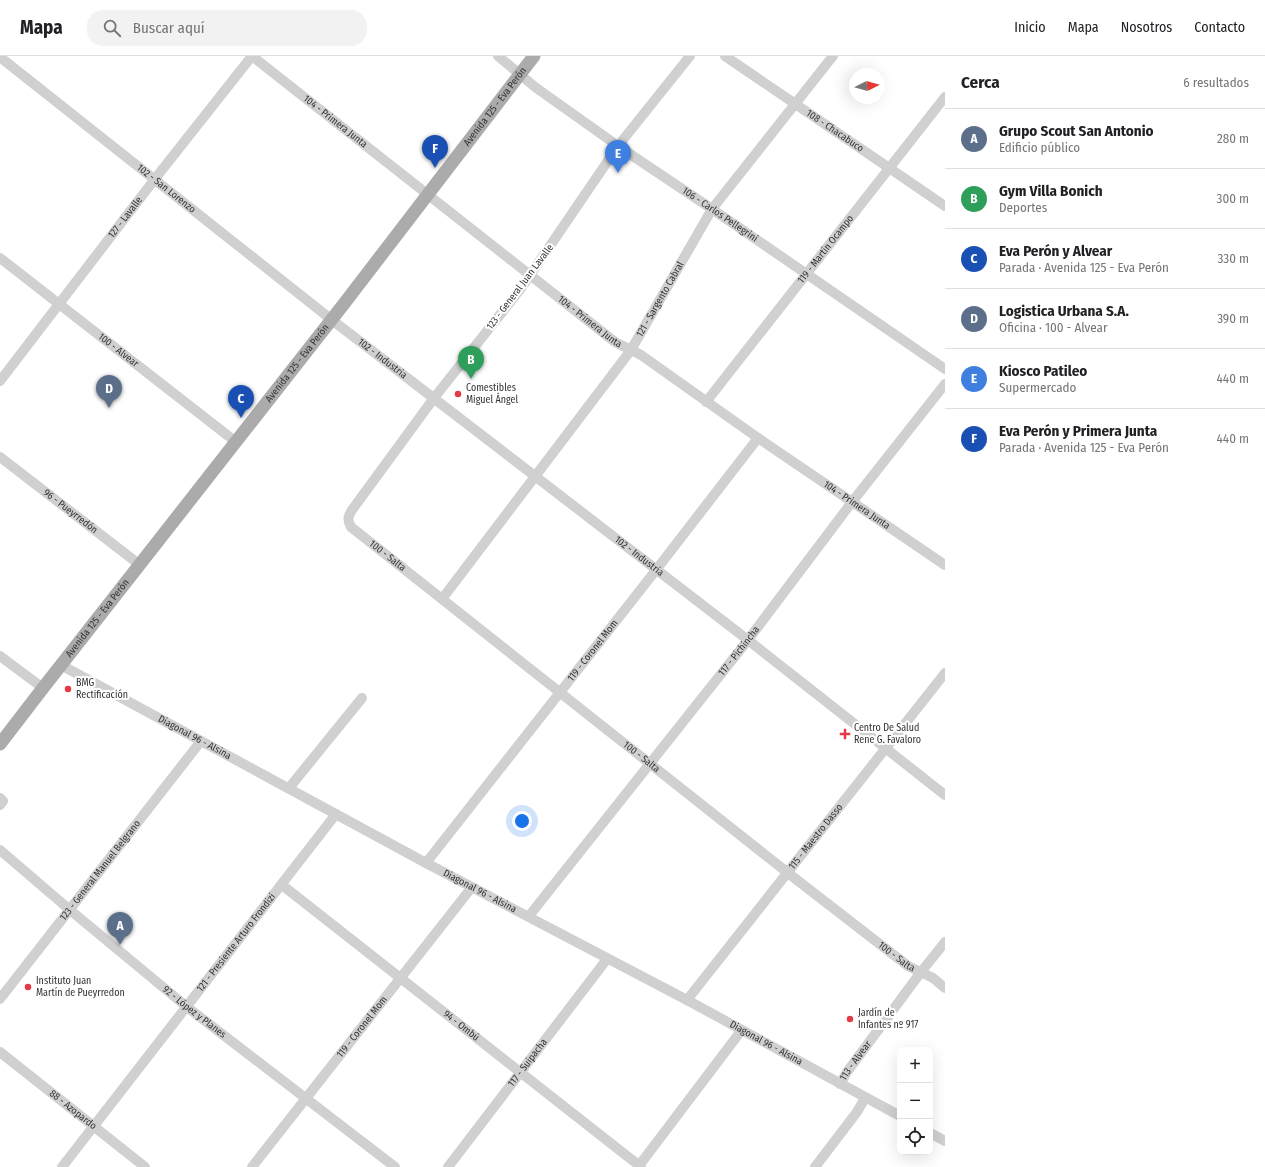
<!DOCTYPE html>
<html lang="es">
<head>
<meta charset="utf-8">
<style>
  :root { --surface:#fff; --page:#f2f2f2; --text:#202124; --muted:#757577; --line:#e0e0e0; --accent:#7c3aed }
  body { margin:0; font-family:"Fira Sans Condensed",sans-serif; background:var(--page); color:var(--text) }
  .controls { position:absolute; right:12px; bottom:12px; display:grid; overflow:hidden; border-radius:8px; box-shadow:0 4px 16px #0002 }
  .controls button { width:36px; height:36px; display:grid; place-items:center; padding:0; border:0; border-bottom:1px solid var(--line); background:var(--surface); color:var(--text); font:20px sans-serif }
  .compass { position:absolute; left:849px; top:12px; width:36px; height:36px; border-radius:50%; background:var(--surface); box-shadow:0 4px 16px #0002; rotate:84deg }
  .you { position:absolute; left:522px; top:765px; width:14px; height:14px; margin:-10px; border:3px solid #fff; border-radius:50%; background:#1a73e8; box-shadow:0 0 0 6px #1a73e833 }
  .badge { display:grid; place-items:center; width:26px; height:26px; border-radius:50%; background:var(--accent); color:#fff; font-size:13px; font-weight:700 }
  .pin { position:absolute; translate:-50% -33px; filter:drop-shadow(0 1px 2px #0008) }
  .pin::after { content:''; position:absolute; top:21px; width:14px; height:12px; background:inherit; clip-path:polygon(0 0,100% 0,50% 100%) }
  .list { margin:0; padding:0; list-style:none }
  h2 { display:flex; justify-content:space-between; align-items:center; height:52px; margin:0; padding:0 16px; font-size:17px }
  h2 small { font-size:13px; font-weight:400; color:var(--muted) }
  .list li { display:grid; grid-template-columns:26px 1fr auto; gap:12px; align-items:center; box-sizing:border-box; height:60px; padding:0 16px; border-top:1px solid var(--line) }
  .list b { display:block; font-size:15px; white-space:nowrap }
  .list p { margin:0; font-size:13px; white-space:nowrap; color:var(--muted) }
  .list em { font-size:13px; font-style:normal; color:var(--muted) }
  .icon { flex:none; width:22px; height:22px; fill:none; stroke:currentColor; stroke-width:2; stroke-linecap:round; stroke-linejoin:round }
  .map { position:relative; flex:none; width:945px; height:1111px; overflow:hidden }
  header { display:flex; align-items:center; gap:24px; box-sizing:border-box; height:56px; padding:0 20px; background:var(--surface); border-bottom:1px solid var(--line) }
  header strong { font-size:19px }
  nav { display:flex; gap:22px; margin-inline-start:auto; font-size:14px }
  .search { width:280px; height:36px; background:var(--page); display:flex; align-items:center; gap:10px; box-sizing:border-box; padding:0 14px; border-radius:16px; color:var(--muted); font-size:15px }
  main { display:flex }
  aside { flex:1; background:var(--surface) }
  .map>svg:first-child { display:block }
</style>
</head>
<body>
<header>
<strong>Mapa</strong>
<div class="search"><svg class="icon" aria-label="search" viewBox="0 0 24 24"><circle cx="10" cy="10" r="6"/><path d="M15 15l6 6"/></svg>Buscar aquí</div>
<nav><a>Inicio</a><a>Mapa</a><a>Nosotros</a><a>Contacto</a></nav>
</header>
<main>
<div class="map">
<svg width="945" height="1111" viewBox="0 0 945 1111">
  <rect width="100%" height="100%" fill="#fff"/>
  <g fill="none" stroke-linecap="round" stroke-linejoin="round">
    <g stroke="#d0d0d0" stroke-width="10">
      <path id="s1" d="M252,0L615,286L641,299L758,382L945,509"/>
      <path id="s2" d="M498,0L535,31L618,90L712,153L945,313"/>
      <path id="s3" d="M690,0L618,90L522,231L434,342L352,454C348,460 347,464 351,471L788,817L908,910L933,922L945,932"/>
      <path id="s4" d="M725,0L945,150"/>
      <path id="s5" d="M0,1L332,264L748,584L945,739"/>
      <path id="s6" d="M0,202L236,386"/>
      <path id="s7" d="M0,325L154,124L252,0"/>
      <path id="s8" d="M706,346L945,41"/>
      <path id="s9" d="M0,401L140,509"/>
      <path id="s10" d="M442,543L631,294L712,153L833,0"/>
      <path d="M0,600L43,632"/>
      <path id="s11" d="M61,609L426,807L687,944L900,1060"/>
      <path d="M289,732L362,642"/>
      <path d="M0,742L3,745L0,749"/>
      <path id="s12" d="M0,794L70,854L187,951L395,1111"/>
      <path id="s13" d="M426,807L656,514L758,382"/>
      <path id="s14" d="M282,829L641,1111"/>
      <path id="s15" d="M529,860L748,584L852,446L945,328"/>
      <path id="s16" d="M0,943L201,685"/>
      <path id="s17" d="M687,944L945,617"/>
      <path id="s18" d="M0,996L145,1111"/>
      <path id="s19" d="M840,1028L847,1016L921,916L945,886"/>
      <path d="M930,1077L945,1085"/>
      <path id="s20" d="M62,1111L336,758"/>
      <path id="s21" d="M252,1111L472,831"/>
      <path id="s22" d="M448,1111L607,903"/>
      <path d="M638,1111L741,975"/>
      <path d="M815,1111L857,1056L865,1042"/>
    </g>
    <path stroke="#ababab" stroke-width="13" id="s23" d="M0,688L43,632L343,249L534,0"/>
  </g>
  <g fill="#e63946" stroke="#fff" stroke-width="1.5">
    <circle cx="458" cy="338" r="4"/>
    <circle cx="68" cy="633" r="4"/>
    <path d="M843 672h4v4h4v4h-4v4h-4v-4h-4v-4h4z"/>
    <circle cx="28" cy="931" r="4"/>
    <circle cx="850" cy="963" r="4"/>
  </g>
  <g text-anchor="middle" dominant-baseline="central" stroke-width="4" stroke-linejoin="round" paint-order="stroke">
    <g font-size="10" fill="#333" stroke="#fff">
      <text stroke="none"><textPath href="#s23" startOffset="807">Avenida 125 - Eva Perón</textPath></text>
      <text stroke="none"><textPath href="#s1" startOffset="106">104 - Primera Junta</textPath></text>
      <text stroke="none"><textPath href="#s4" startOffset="133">108 - Chacabuco</textPath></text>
      <text stroke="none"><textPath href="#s5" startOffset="212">102 - San Lorenzo</textPath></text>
      <text stroke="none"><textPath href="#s2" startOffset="273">106 - Carlos Pellegrini</textPath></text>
      <text stroke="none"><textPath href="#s7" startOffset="206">127 - Lavalle</textPath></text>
      <text stroke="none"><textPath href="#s8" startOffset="194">119 - Martín Ocampo</textPath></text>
      <text transform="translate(520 231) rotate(-53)">123 - General Juan Lavalle</text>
      <text stroke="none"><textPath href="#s10" startOffset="371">121 - Sargento Cabral</textPath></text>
      <text stroke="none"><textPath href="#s1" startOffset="430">104 - Primera Junta</textPath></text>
      <text stroke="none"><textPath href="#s6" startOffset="150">100 - Alvear</textPath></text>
      <text stroke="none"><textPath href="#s5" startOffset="487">102 - Industria</textPath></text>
      <text stroke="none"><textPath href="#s23" startOffset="483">Avenida 125 - Eva Perón</textPath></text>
      <text stroke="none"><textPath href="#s1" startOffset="754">104 - Primera Junta</textPath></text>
      <text stroke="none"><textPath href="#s9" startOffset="89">96 - Pueyrredón</textPath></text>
      <text stroke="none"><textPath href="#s3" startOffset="631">100 - Salta</textPath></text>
      <text stroke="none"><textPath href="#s5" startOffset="811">102 - Industria</textPath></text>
      <text stroke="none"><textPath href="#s23" startOffset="159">Avenida 125 - Eva Perón</textPath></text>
      <text stroke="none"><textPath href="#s13" startOffset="270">119 - Coronel Mom</textPath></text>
      <text stroke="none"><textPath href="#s15" startOffset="338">117 - Pichincha</textPath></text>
      <text stroke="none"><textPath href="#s11" startOffset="152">Diagonal 96 - Alsina</textPath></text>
      <text stroke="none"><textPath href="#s3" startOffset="955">100 - Salta</textPath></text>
      <text stroke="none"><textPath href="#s17" startOffset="208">115 - Maestro Dasso</textPath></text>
      <text stroke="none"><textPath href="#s16" startOffset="163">123 - General Manuel Belgrano</textPath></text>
      <text stroke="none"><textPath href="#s11" startOffset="476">Diagonal 96 - Alsina</textPath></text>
      <text stroke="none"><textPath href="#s20" startOffset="284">121 - Presiente Arturo Frondizi</textPath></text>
      <text stroke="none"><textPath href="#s3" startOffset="1279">100 - Salta</textPath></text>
      <text stroke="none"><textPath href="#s12" startOffset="253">92 - López y Planes</textPath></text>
      <text stroke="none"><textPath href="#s14" startOffset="228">94 - Ombú</textPath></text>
      <text stroke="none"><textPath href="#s21" startOffset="178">119 - Coronel Mom</textPath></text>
      <text stroke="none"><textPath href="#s11" startOffset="800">Diagonal 96 - Alsina</textPath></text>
      <text stroke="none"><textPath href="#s19" startOffset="28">113 - Alvear</textPath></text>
      <text stroke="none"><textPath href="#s22" startOffset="131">117 - Suipacha</textPath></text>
      <text stroke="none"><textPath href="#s18" startOffset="93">88 - Azopardo</textPath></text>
    </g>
    <g font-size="10" fill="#333" stroke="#fff" text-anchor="start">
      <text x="466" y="332">Comestibles<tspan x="466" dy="12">Miguel Ángel</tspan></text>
      <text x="76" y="627">BMG<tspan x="76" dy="12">Rectificación</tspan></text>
      <text x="854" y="672">Centro De Salud<tspan x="854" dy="12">Rene G. Favaloro</tspan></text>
      <text x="36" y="925">Instituto Juan<tspan x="36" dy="12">Martín de Pueyrredon</tspan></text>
      <text x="858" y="957">Jardín de<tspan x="858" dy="12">Infantes nº 917</tspan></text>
    </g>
  </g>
</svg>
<div class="controls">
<button>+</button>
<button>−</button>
<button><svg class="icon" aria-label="locate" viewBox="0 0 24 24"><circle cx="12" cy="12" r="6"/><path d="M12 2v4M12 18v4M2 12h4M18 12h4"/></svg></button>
</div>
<svg class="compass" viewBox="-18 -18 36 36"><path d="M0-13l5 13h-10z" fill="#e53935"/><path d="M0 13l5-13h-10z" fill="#757577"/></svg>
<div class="you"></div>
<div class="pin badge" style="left:120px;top:889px;background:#5c6f8a">A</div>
<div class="pin badge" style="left:471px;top:323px;background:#2e9e5b">B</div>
<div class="pin badge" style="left:241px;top:362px;background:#1a4fb4">C</div>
<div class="pin badge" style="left:109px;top:352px;background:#5c6f8a">D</div>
<div class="pin badge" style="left:618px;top:117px;background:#3f7fe0">E</div>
<div class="pin badge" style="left:435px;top:112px;background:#1a4fb4">F</div>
</div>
<aside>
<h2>Cerca<small>6 resultados</small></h2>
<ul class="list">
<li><span class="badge" style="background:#5c6f8a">A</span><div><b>Grupo Scout San Antonio</b><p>Edificio público</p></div><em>280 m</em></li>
<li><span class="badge" style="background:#2e9e5b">B</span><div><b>Gym Villa Bonich</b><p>Deportes</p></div><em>300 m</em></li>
<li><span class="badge" style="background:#1a4fb4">C</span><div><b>Eva Perón y Alvear</b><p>Parada · Avenida 125 - Eva Perón</p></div><em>330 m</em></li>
<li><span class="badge" style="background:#5c6f8a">D</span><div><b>Logistica Urbana S.A.</b><p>Oficina · 100 - Alvear</p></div><em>390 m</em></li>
<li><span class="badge" style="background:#3f7fe0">E</span><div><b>Kiosco Patileo</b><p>Supermercado</p></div><em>440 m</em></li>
<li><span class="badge" style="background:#1a4fb4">F</span><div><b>Eva Perón y Primera Junta</b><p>Parada · Avenida 125 - Eva Perón</p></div><em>440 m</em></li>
</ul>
</aside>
</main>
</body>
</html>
